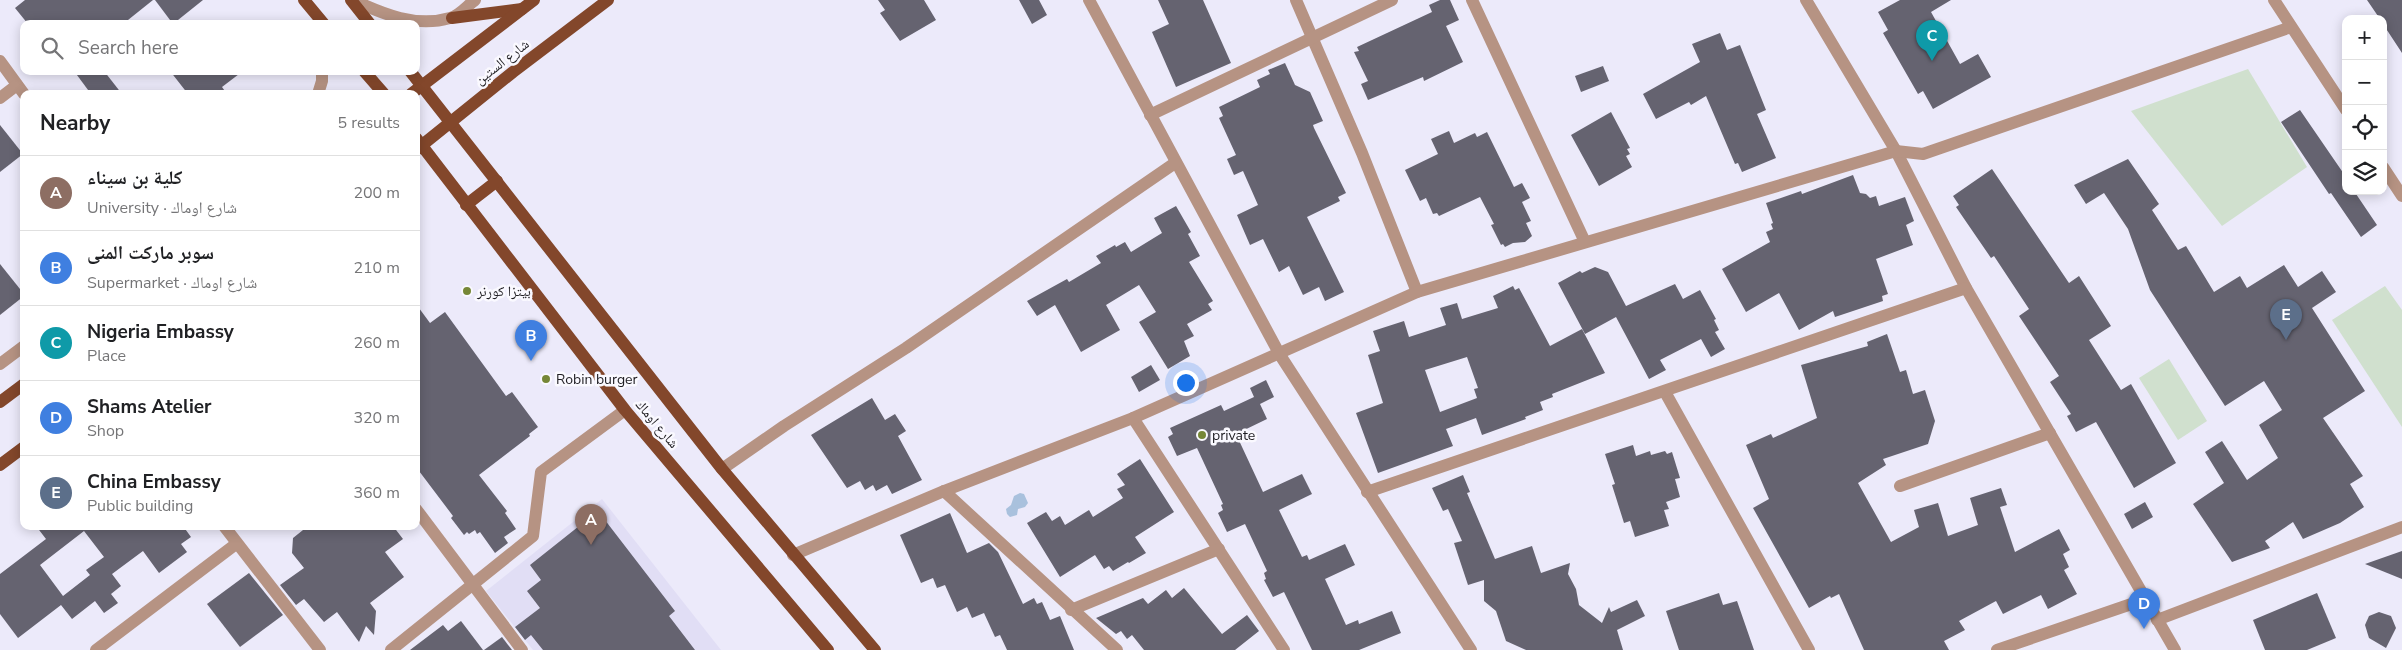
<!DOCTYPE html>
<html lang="en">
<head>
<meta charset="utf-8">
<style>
  :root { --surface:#fff; --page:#f6f6f6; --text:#202124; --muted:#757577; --line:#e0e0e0; --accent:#db2777 }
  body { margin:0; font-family:"Nunito Sans","Noto Naskh Arabic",sans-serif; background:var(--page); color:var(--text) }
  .controls { position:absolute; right:15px; top:15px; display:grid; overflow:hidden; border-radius:10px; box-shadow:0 2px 12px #0003 }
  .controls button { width:45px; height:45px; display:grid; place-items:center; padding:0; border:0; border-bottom:1px solid var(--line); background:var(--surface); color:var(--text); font:25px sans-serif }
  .you { position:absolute; left:1185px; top:382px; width:18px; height:18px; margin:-12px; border:4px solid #fff; border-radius:50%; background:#1a73e8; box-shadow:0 0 0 8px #1a73e833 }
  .badge { display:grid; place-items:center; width:32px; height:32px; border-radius:50%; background:var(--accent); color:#fff; font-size:16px; font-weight:700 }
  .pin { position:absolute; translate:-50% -41px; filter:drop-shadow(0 1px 2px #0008) }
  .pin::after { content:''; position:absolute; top:26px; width:18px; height:15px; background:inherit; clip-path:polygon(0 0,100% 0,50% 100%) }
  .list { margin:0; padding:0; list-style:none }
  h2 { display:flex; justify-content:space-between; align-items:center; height:65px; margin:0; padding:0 20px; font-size:21px }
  h2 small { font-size:16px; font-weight:400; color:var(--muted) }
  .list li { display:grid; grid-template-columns:32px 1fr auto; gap:15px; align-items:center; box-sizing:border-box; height:75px; padding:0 20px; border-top:1px solid var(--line) }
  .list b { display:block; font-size:19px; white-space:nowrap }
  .list p { margin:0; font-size:16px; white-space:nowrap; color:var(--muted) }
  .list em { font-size:16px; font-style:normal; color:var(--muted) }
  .icon { flex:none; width:28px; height:28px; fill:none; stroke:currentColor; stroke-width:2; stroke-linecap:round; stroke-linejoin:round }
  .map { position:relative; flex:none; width:2402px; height:650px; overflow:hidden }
  .search { position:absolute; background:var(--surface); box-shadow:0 2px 12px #0003; left:20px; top:20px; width:400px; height:55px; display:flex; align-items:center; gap:12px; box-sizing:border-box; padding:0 18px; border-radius:10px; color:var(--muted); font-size:19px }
  .panel { position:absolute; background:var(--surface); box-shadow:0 2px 12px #0003; left:20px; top:90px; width:400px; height:440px; border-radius:10px }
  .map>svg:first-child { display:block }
</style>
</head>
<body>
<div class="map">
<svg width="2402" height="650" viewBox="0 0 2402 650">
  <rect width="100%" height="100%" fill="#eceafa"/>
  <path fill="#e1def5" d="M602,499L721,650H533L486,591Z"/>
  <g fill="#d0e0ce">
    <path d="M2248,69L2307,167L2222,226L2131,111Z"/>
    <path d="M2385,286L2402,310V427L2332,320Z"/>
    <path d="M2169,359L2207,421L2178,440L2139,378Z"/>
  </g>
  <path fill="#a9c1dd" d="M1020,493L1024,494L1028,503L1025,507L1018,509L1017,515L1010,517L1007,514L1006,509L1011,505L1014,496Z"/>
  <g fill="#656370" fill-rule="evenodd">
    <path d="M25,0H153L123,24H28L15,8Z"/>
    <path d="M155,0H203L173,24Z"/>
    <path d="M878,0H924L936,20L900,41L880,13L885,10Z"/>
    <path d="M1019,0H1039L1047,15L1032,24Z"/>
    <path d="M1158,0H1203L1231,63L1176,87L1152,32L1169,24Z"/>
    <path d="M1440,0H1450L1459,20L1446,26L1463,62L1424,81L1423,77L1368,100L1361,84L1368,81L1354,52L1359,51L1357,47L1432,12L1429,5Z"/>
    <path d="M1900,0H1951L1931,12L1960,64L1978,54L1991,77L1933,109L1923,91L1918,94L1883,33L1888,30L1878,12Z"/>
    <path d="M2367,0H2402V53L2383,24V19H2380Z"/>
    <path d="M1720,33L1727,50L1740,45L1766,110L1757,114L1776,158L1742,172L1738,163L1735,164L1706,96L1691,105L1689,102L1656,119L1643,94L1700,62L1692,44Z"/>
    <path d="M1285,63L1295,85L1310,92L1323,121L1313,125L1314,128L1346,193L1338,197L1340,201L1307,217L1344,292L1325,301L1319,287L1303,295L1289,266L1279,272L1263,239L1250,245L1237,215L1258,205L1243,171L1234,175L1227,159L1236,155L1219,118L1223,116L1219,107L1260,87L1257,80L1270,74L1268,70Z"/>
    <path d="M1603,66L1609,81L1581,92L1575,76Z"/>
    <path d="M74,71H104L122,94H91Z"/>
    <path d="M170,71H243L222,87L227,94H188Z"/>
    <path d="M2300,110L2346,177V191H2354L2377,225L2361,237L2331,193L2329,194L2281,122Z"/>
    <path d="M1611,112L1630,148L1627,149L1630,154L1626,156L1632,167L1599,186L1571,135Z"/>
    <path d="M0,125L23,154L0,172Z"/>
    <path d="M1449,131L1454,143L1475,133L1477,137L1487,132L1514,187L1522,183L1530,198L1522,202L1531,221L1526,223L1532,236L1525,242L1513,243L1505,247L1503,244L1501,245L1491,225L1494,224L1480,197L1439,216L1437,213L1433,214L1426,198L1420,201L1405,170L1438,154L1431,139Z"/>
    <path d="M2128,159L2159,204L2152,210L2178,250L2186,246L2214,292L2240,276L2247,288L2284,265L2298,287L2322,271L2336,292L2312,308L2365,391L2323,418L2363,476L2350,484L2364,507L2340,523L2303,539L2293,522L2265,541L2270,548L2232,562L2193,504L2224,483L2205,452L2222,441L2247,480L2278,458L2259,425L2282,410L2264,381L2225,406L2150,290L2128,229L2104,193L2086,204L2074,185Z"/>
    <path d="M1992,169L2069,283L2079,276L2111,326L2089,340L2121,390L2131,384L2176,463L2134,488L2096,422L2076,432L2067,416L2071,414L2050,382L2059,376L2019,316L2029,309L1994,256L1991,258L1956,207L1959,205L1953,196Z"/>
    <path d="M1853,175L1860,193L1866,194L1870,198L1876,196L1879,206L1905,197L1914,221L1906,225L1913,245L1876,259L1888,294L1882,296L1883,301L1835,317L1833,311L1799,330L1779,293L1746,312L1722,269L1770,242L1766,232L1773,229L1771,224L1773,223L1766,203L1801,191L1802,194Z"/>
    <path d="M1176,206L1191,232L1188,234L1200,256L1189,262L1213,301L1208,304L1212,310L1187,324L1194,336L1184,341L1190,356L1168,369L1139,322L1156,312L1139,285L1106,305L1120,330L1081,352L1055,305L1037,316L1027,301L1067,279L1069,282L1101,263L1096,256L1115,245L1116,247L1125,242L1131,252L1162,233L1154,218Z"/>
    <path d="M0,264L24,294V296L0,315Z"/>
    <path d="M1595,267L1608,272L1626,306L1675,284L1683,299L1700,290L1716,319L1714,320L1719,330L1715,332L1725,349L1711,357L1701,339L1660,360L1666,370L1649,379L1616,317L1585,334L1558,283L1580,271L1582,273Z"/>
    <path d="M1513,286L1515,290L1519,288L1550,346L1582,329L1605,373L1552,394L1553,397L1540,402L1543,410L1525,417L1526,419L1482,435L1476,418L1446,429L1453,446L1378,473L1356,413L1383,403L1368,355L1380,351L1373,331L1404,321L1409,337L1446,325L1440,308L1457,303L1462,319L1498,308L1493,296ZM1467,357L1478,388L1474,389L1477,398L1440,412L1425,370Z"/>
    <path d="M416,304L430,323L445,312L506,396L512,392L538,427L529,434L530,436L479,475L507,511L505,513L516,529L504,537L508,543L495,553L480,532L477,534L475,530L469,534L467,532L464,535L451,518L453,516L416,467Z"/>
    <path d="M1887,334L1900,372L1906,370L1913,394L1925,390L1935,421L1928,444L1883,459L1886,465L1858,483L1891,542L1919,527L1914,510L1938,503L1948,536L1978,525L1970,498L2001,488L2007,505L2000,507L2015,552L2059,529L2070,550L2063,554L2069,567L2064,570L2077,594L2048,609L2041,595L2003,614L1996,601L1959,621L1965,630L1944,641L1949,650H1864L1839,594L1831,598L1830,596L1809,608L1753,508L1769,499L1746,445L1771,434L1773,438L1817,418L1801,365L1868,346L1867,342Z"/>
    <path d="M1151,365L1160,380L1139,392L1131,377Z"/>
    <path d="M1266,380L1274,397L1260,404L1267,419L1236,434L1263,492L1302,474L1312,494L1279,510L1302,557L1307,555L1309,560L1345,544L1355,565L1325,579L1346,625L1358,620L1359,624L1392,611L1401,633L1359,650H1312L1284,592L1273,597L1264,580L1266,579L1264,573L1267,571L1245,524L1227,532L1218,513L1223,510L1221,505L1223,504L1197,448L1177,456L1168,437L1173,434L1170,428L1221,405L1224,411L1254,397L1250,388Z"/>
    <path d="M872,398L885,420L895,414L906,431L898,436L922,480L892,494L887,485L876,491L873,485L865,490L860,481L847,488L811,435Z"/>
    <path d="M1633,445L1636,456L1650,451L1651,455L1665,451L1667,454L1672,452L1680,478L1675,479L1680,497L1666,502L1669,509L1664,510L1669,526L1635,537L1630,521L1624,523L1612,485L1615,484L1605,454Z"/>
    <path d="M1140,459L1174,512L1135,537L1146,553L1129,563L1128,562L1113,571L1109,566L1104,569L1095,555L1060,577L1027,523L1046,512L1052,521L1060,516L1065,525L1089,510L1093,517L1123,498L1117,489L1125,485L1117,474Z"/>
    <path d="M1463,475L1470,492L1467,493L1495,559L1532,546L1541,573L1570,563L1568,574L1576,589L1579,605L1602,623L1609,607L1611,612L1637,600L1645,616L1617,630L1623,650H1526L1506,641L1496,611L1484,601V580L1468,585L1454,543L1462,541L1448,509L1443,511L1432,488Z"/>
    <path d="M2145,502L2153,517L2132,529L2124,514Z"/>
    <path d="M598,511L675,611L669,616L695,650H543L531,635L525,640L515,627L540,608L527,591L541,580L530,565Z"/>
    <path d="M950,513L967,553L989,543L998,552L1023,604L1034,598L1037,604L1042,602L1050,620L1060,616L1074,650H1007L1000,635L995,637L984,613L972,618L967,607L957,612L945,585L937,588L933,578L921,583L900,535Z"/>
    <path d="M36,526H183L191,537L181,544L187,552L159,573L143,551L112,574L121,586L111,594L118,603L104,613L95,601L72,619L61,605L18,638L0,614V574L46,539ZM84,531L104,557L86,570L90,575L63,596L40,565Z"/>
    <path d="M308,526H393L403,539L385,552L404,577L370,603L376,611L374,635L366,626L359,642L337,612L324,622L304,599L296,605L280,585L304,568L292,553L293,538Z"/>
    <path d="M2402,551V579L2365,564Z"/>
    <path d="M249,573L283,615L240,647L207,604Z"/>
    <path d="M1184,588L1222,634L1247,615L1259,631L1235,650H1144L1132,635L1127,639L1121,631L1116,634L1096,618L1143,598L1148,604L1166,590L1172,598Z"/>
    <path d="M1719,593L1723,605L1737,601L1754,650H1679L1666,611Z"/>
    <path d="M2317,593L2336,638L2307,650H2265L2253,620Z"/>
    <path d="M2379,612L2391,616L2396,628L2386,648L2369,638L2365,625L2369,616Z"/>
    <path d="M461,621L483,650H410L443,625L448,631Z"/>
    <path d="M502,637L512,650H484Z"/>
  </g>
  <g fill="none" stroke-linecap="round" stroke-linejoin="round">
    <g stroke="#b69383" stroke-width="12">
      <path d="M353,0C383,14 416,28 450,18C459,16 468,5 475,0"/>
      <path d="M1089,0L1280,355L1471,650"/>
      <path d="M1296,0L1362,153L1417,292"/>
      <path d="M1472,0L1585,242"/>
      <path d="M1806,0L1896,151L1966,288L2175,650"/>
      <path d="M2274,0L2346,110"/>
      <path d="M0,61L24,94"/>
      <path d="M318,94L322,81V71"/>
      <path d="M0,98L17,85"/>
      <path d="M1150,115L1392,0"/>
      <path d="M2383,167L2402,196"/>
      <path d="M0,364L24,346"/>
      <path d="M1665,392L1809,650"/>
      <path d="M1133,418L1284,650"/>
      <path d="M722,469L784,426L906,348L1175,163"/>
      <path d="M1900,486L2050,433"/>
      <path d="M944,491L1117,650"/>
      <path d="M1367,492L1966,288"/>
      <path d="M416,509L522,650"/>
      <path d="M224,526L320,650"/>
      <path d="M793,555L944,491L1133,418L1417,292L1896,151L1923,154L2291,27"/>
      <path d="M1071,610L1219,549"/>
      <path d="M2157,620L2402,527"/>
      <path d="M96,650L236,544"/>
      <path d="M391,650L533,536L541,472L625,410"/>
      <path d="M1997,650L2146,599"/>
    </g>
    <g stroke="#83472b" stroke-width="12">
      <path d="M304,0L324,24"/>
      <path d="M351,0L370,24"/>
      <path d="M452,18L522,9"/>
      <path d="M364,71L384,94"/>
      <path d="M410,71L722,469L875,650"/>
      <path d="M411,94L534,0"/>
      <path d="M416,138L625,410L828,650"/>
      <path d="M416,150L513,72L608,0"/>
      <path d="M466,205L497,181"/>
      <path d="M0,402L24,384"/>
      <path d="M0,465L24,447"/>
    </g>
  </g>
  <g fill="#768737" stroke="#faf9ff" stroke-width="2">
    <circle cx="467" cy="291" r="5"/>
    <circle cx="546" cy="379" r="5"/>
    <circle cx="1202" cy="435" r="5"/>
  </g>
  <g text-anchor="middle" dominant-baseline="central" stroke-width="5" stroke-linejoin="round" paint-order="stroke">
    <g font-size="14" fill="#1e1d22" stroke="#faf9ff">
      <text transform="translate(502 62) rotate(-38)">شارع الستين</text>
      <text transform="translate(657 424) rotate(50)">شارع اوماك</text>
    </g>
    <g font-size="14" fill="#1e1d22" stroke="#faf9ff" text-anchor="start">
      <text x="477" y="291">بيتزا كورنر</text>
      <text x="556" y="379">Robin burger</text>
      <text x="1212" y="435">private</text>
    </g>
  </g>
</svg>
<div class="controls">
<button>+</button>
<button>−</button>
<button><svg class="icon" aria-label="locate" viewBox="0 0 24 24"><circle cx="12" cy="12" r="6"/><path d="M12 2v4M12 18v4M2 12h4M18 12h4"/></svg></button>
<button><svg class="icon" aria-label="layers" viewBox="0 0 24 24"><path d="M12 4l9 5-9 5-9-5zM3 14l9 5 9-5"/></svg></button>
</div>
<div class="you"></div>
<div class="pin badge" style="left:591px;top:545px;background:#8d6e63">A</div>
<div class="pin badge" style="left:531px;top:361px;background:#3f7fe0">B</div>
<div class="pin badge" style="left:1932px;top:61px;background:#0f9aa8">C</div>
<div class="pin badge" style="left:2144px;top:629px;background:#3f7fe0">D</div>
<div class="pin badge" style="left:2286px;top:340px;background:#5c6f8a">E</div>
<div class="search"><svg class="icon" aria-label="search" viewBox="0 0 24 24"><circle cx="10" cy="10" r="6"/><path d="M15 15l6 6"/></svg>Search here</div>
<section class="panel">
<h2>Nearby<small>5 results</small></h2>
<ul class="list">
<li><span class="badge" style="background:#8d6e63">A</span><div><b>كلية بن سيناء</b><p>University · شارع اوماك</p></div><em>200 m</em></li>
<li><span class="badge" style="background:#3f7fe0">B</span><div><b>سوبر ماركت المنى</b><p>Supermarket · شارع اوماك</p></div><em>210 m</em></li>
<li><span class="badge" style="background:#0f9aa8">C</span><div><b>Nigeria Embassy</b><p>Place</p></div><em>260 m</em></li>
<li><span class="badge" style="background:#3f7fe0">D</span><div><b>Shams Atelier</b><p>Shop</p></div><em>320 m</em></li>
<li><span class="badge" style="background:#5c6f8a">E</span><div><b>China Embassy</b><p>Public building</p></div><em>360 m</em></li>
</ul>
</section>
</div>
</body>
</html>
